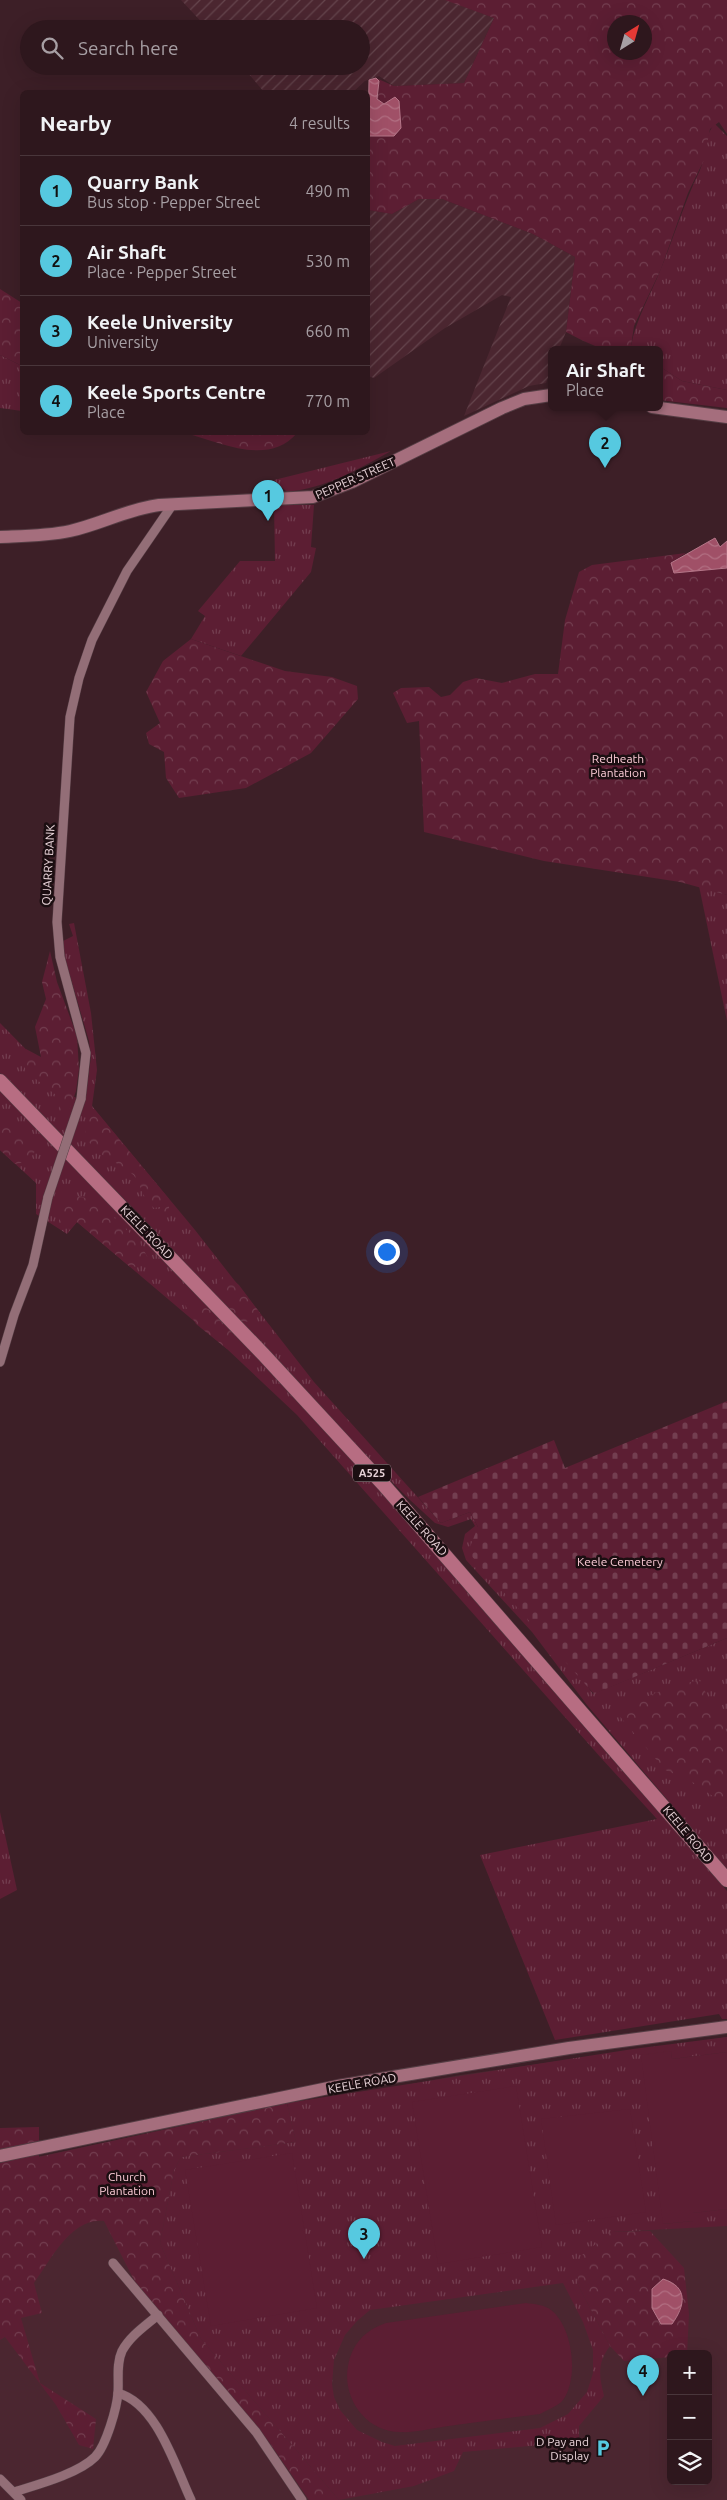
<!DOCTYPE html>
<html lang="en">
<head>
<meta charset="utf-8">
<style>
  :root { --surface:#2e171d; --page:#3a242a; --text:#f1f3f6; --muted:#a79fa4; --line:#49363b; --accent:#56c9e0 }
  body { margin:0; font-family:Ubuntu,sans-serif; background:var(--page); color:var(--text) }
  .controls { position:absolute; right:15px; bottom:15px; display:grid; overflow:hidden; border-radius:8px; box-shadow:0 5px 20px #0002 }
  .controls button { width:45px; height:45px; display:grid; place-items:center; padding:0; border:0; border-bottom:1px solid var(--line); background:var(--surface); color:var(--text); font:25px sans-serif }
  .compass { position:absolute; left:607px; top:15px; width:45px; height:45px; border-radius:50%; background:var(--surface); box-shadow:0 5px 20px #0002; rotate:37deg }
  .you { position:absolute; left:386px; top:1251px; width:18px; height:18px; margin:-12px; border:4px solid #fff; border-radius:50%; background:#1a73e8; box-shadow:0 0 0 8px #1a73e833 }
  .badge { display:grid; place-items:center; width:32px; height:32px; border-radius:50%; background:var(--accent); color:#111; font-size:16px; font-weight:700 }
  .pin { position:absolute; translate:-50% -41px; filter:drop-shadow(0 1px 2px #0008) }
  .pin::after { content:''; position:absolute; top:26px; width:18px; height:15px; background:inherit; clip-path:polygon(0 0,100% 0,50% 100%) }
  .popup { position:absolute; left:548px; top:346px; width:115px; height:65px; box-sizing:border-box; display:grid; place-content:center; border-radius:8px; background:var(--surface); filter:drop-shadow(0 1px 4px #0005); font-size:16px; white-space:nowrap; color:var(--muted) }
  .popup b { font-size:19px; color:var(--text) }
  .popup::after { content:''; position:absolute; left:50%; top:100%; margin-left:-10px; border:10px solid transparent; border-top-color:var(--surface) }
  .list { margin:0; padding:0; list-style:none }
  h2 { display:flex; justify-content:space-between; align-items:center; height:65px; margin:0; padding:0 20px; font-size:21px }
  h2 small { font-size:16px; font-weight:400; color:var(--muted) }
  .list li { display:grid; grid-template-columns:32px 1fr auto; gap:15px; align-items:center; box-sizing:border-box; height:70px; padding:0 20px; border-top:1px solid var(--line) }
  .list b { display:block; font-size:19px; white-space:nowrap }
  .list p { margin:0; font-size:16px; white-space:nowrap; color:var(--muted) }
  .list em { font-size:16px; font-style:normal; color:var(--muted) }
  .icon { flex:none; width:28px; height:28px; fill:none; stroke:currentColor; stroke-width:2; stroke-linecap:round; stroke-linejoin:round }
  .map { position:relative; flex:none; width:727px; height:2500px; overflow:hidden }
  .search { position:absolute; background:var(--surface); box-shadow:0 5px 20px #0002; left:20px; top:20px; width:350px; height:55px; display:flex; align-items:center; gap:12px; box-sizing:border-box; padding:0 18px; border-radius:28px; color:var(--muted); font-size:19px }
  .panel { position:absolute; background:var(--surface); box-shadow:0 5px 20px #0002; left:20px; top:90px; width:350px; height:345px; border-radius:8px }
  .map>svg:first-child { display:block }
</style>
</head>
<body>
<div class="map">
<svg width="727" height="2500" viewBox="0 0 727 2500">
  <defs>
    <pattern id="industrial-furrows" width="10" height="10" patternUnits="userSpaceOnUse" patternTransform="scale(1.25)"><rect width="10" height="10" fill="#4b2630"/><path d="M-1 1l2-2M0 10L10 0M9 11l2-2" fill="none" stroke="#65454d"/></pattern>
    <pattern id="grass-tufts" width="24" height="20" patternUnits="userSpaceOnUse" patternTransform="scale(1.25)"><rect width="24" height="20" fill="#5c1e33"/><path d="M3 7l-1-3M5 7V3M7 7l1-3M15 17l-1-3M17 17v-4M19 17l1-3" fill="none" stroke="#733e50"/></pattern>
    <pattern id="forest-crowns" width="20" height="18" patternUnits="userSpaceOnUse" patternTransform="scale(1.25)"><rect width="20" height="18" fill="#5c1e33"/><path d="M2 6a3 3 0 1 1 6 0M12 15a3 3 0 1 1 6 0" fill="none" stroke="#733e50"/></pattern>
    <pattern id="cemetery-stones" width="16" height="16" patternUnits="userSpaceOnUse" patternTransform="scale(1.25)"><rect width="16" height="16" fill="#5c1e33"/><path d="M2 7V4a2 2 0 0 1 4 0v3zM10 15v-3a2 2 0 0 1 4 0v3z" fill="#733e50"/></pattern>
    <pattern id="water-waves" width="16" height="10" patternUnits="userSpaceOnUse" patternTransform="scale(1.25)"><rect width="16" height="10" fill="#a05067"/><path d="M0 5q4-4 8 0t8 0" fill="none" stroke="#b27083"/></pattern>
  </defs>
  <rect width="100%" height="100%" fill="#3d1f27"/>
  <path fill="#4b2630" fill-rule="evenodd" d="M727,2037V2500H0V2165L162,2130L460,2075ZM671,2354H708V2481H671Z"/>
  <g fill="url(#industrial-furrows)">
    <path d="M181,0H447L494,18L464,83L394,86L379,76L365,81L353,92H264L242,66H361V29H208Z"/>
    <path d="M419,199H442L533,234L575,257L566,332L559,349H551V370L546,383L529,386L464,416L511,297L502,295L445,328L374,378L368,376V210L392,214Z"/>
  </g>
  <g fill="url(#grass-tufts)" fill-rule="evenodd">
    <path d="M715,124L727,136V390L682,381L659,366V349H625L631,346C636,319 650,296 660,271C674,237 684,203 700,170C706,157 704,134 715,124Z"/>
    <path d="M0,355L22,366V411L0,408Z"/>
    <path d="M391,451C357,470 326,488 287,492L274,480Z"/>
    <path d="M274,505H314L311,547L316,548L311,572L241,656L191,639L205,616L198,611L240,561H275Z"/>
    <path d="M699,886L727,895V1021Z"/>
    <path d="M74,923L91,1013L97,1070L92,1106L195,1230L314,1382L441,1523L470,1512L478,1527L593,1694L727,1638V1870L587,1705L532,1632L466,1560L462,1548L465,1534L475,1526L471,1519L448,1527L435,1523L410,1500L354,1444L142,1217L0,1073V1023L72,1096L85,1101L91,1057L89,1041L61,945L63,941L73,936L69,924Z"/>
    <path d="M0,1089L138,1230L349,1455L727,1891V2019H722L719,2014L555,2040L480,1855L657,1819L602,1759L297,1415L227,1349L77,1222L67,1234L36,1214V1183L0,1150Z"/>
    <path d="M0,1812L17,1890L0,1899Z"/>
    <path d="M727,2037V2052L672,2059L671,2052L663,2224L693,2221L692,2213L727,2209V2226L611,2232L577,2283L610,2346C597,2363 599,2376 604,2396L579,2426V2438L556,2439L551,2444L463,2452L454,2471L414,2486L339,2500L201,2339L160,2243L174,2170L181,2157L296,2142L287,2103L633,2049ZM563,2283L583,2322L593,2350V2373L587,2392L568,2414L540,2428L395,2446L382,2442L357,2430L340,2410L334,2397L332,2384L334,2360L345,2335L357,2321L370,2310Z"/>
  </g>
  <g fill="url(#forest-crowns)" fill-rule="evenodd">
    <path d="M445,0H727V134L719,122L710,129L704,160L688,193L661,269L634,326L631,346C611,358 584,341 566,332L575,257L533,234L442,199H419L392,214L368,210V136H394L384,104L377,99L379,81L376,78L394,86L464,83L494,18ZM614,22H644V52H614Z"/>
    <path d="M0,289L22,303V366L0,355Z"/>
    <path d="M659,366L682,381L727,390V408L659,400Z"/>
    <path d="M185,433H297C268,467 220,442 185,433Z"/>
    <path d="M686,553L671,563L708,569L727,568V895L680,882L544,861L424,832L419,721L407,723L393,693L401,688L429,687L441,697L450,695L463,682L476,678L502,683L535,674H558L565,620L579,572L592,565Z"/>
    <path d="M191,639L285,671L332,677L357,686L358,699L311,753L246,788L179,798L166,778L164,752L149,744L146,733L160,723L146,692L163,661Z"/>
    <path d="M50,951L57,982L77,1036L79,1069L76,1091L67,1117L58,1111L61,1099L27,1072L22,1062L26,1049L41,1057L35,1027L46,999L42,982Z"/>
    <path d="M94,1109L169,1199V1209L166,1215L160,1207L154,1208C140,1196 142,1182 131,1173C118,1161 81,1151 86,1126C87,1120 92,1114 94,1109Z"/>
    <path d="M0,1115C10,1130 25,1137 35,1151C31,1160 24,1163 15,1164L0,1150Z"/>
    <path d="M79,1196L98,1202L140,1243L148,1258L141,1266L130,1267L77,1222L70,1230L59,1223V1215L55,1207L59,1201H69Z"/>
    <path d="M226,1274L239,1285L260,1313L254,1321L241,1322L229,1309V1299L218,1286V1281Z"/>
    <path d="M184,1303C208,1304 230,1319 238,1342L233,1350L227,1349L196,1324Z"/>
    <path d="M699,1680L727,1732V1816L717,1799L691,1781L665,1770L617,1713C642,1696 669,1687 699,1680Z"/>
    <path d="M287,2103L296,2142L181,2157L174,2170L160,2243L201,2339L339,2500H309L269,2442L135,2282L104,2221C71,2217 50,2261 34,2283L42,2313L21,2318L40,2383L96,2419L93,2449L79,2445L56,2405L5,2337L0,2340V2128L39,2127V2157Z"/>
    <path d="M650,2231L684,2268L689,2314L687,2354H671V2357L624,2361L610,2346L577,2283L582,2255L611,2232Z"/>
  </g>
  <path fill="url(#cemetery-stones)" d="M727,1401V1638L594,1694L468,1552L478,1527L470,1512L441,1523L418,1497L554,1440L565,1468Z"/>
  <g fill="#5c1e33">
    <path d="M671,2051L672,2059L727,2052V2209L693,2213V2221L663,2224L641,2055Z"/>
    <path d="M516,2086L542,2247L438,2264L412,2102Z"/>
    <path d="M630,2109L646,2212L556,2225L541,2119Z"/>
    <path d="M292,2153L317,2308L211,2326L185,2170Z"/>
    <path d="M526,2303C534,2304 545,2305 551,2310C573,2327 579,2378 563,2400C558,2406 547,2410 540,2414C507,2418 475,2422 442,2427C428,2429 413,2433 400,2432C366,2432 342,2398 348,2366C352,2344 365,2330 386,2323Z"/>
  </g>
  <g fill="url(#water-waves)" stroke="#b57789">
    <path d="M376,78L379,81L377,99L384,104L395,97L399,101L401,128L394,136H368L369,80Z"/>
    <path d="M715,538L720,547L727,541V568L674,573L671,563Z"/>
    <path d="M663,2279C689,2287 685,2306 672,2324H661L652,2308V2289Z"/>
  </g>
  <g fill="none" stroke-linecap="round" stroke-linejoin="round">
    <g stroke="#553d44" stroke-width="10">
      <g id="street">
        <path d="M81,1099L86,1053L60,957L57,922L70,717L79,678L92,640L127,571L173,504"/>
        <path d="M0,1362L14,1315L33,1265L48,1197"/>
        <path d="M113,2263L256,2432L302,2500"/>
        <path d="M118,2393C157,2404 175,2466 191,2500"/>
        <path d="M0,2479L21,2500"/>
        <path d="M14,2492C36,2485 78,2474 95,2457C106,2446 117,2408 118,2392C119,2379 116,2364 122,2351C130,2336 145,2326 158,2315"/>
      </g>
    </g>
    <g stroke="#553d44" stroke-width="14">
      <g id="secondary">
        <path d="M652,407L727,417"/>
        <path d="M0,537C23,536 47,536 70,531C101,524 128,509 159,505L313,497L352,482L502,408L524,399L551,395"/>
        <path d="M0,2156L338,2086L569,2048L727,2027"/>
      </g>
    </g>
    <g stroke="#553d44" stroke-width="15">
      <path id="primary" d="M0,1081L263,1354L383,1484L727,1880"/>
    </g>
    <use href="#street" stroke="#936e77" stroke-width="9"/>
    <use href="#secondary" stroke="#a56e7d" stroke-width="12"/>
    <use href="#primary" stroke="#b76d82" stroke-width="14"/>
    <g stroke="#553d44" stroke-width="10" stroke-linecap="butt">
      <path id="street-bridge" d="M48,1197L81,1099"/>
    </g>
    <use href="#street-bridge" stroke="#936e77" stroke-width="9"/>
  </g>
  <defs>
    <g id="parking-bare" transform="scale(1.35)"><path d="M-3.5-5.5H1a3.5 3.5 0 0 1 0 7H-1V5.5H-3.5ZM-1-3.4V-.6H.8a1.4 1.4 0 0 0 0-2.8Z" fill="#56c9e0" stroke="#1b0e11" stroke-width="2.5" paint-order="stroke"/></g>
  </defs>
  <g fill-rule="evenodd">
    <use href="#parking-bare" x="603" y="2448"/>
  </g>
  <g text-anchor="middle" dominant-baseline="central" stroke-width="5" stroke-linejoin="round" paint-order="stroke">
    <rect fill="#1b0e11" stroke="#aa979c" stroke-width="1" x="353" y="1464.5" width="38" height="17" rx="4"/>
    <g font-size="11" font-weight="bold" fill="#e7d2d7">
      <text x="372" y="1473">A525</text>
    </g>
    <g font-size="12" fill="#e7d2d7" stroke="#1b0e11">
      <text transform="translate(355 478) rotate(-24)">PEPPER STREET</text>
      <text transform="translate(48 865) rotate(-87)">QUARRY BANK</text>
      <text transform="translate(147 1232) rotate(46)">KEELE ROAD</text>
      <text transform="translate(422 1528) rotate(48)">KEELE ROAD</text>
      <text transform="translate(688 1834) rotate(50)">KEELE ROAD</text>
      <text transform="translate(362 2083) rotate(-10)">KEELE ROAD</text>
    </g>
    <g font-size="12" fill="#facad5" stroke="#1b0e11">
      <text x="618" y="758">Redheath<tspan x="618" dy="14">Plantation</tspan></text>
      <text x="620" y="1561">Keele Cemetery</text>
      <text x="127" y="2176">Church<tspan x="127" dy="14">Plantation</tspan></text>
    </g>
    <g font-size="12" fill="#e7d2d7" stroke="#1b0e11" text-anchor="end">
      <text x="589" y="2441">D Pay and<tspan x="589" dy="14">Display</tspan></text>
    </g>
  </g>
</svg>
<div class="controls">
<button>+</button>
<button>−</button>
<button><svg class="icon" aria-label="layers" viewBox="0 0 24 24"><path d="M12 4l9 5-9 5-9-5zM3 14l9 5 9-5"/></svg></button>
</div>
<svg class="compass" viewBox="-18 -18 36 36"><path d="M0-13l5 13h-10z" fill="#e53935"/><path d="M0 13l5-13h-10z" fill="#a79fa4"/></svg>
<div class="you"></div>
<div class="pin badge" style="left:268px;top:521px">1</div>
<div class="pin badge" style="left:605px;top:468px">2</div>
<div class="popup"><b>Air Shaft</b>Place</div>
<div class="pin badge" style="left:364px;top:2259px">3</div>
<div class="pin badge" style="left:643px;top:2396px">4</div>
<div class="search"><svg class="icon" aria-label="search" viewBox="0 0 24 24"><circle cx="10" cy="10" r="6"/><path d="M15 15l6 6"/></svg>Search here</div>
<section class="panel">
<h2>Nearby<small>4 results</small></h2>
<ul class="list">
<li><span class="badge">1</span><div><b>Quarry Bank</b><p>Bus stop · Pepper Street</p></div><em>490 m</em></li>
<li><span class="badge">2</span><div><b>Air Shaft</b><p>Place · Pepper Street</p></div><em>530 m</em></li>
<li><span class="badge">3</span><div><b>Keele University</b><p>University</p></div><em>660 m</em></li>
<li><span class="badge">4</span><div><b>Keele Sports Centre</b><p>Place</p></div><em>770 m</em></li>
</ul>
</section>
</div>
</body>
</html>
